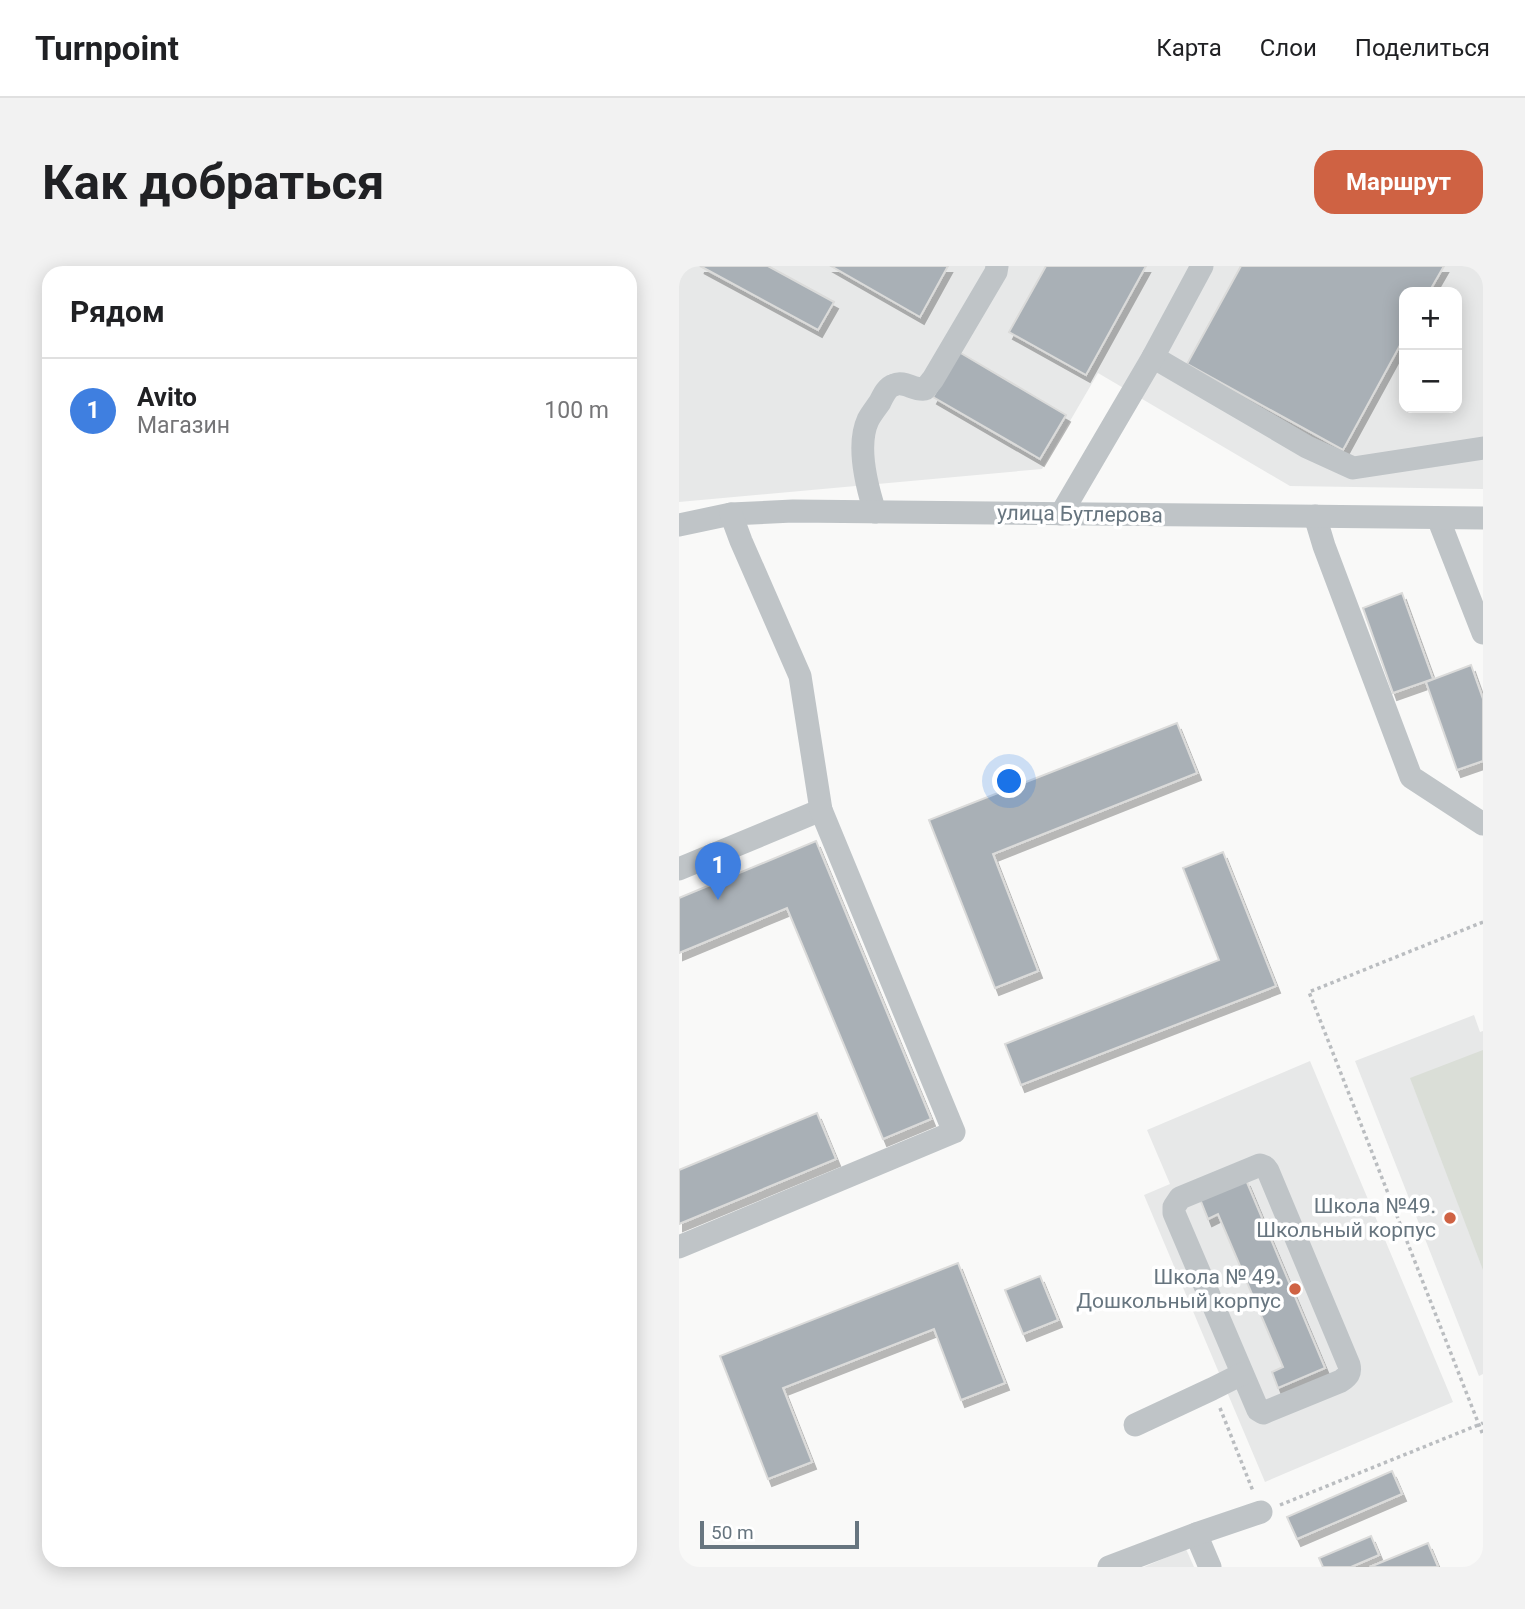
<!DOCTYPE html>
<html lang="ru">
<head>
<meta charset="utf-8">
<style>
  :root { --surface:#fff; --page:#f2f2f2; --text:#202124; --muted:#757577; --line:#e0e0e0; --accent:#cf6243 }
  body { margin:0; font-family:Roboto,sans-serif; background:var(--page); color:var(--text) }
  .controls { position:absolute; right:21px; top:21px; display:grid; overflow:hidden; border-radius:14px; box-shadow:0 4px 18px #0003 }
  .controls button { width:63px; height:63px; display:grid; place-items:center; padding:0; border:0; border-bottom:2px solid var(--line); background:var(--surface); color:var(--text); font:35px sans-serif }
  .scale { position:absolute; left:21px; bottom:18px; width:159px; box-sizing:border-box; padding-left:7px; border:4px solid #67757f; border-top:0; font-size:19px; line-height:24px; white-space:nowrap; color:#67757f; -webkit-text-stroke:5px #fff; paint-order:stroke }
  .you { position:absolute; left:331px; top:516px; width:24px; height:24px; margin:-18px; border:5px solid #fff; border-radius:50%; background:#1a73e8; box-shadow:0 0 0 10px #1a73e833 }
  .badge { display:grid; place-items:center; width:46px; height:46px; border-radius:50%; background:var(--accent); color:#fff; font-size:23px; font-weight:700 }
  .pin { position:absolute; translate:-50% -58px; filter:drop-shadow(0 2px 4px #0008) }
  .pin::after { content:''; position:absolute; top:37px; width:24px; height:21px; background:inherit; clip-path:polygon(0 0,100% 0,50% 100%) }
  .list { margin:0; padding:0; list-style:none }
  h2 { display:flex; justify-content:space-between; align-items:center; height:91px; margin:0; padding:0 28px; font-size:30px }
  h2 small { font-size:23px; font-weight:400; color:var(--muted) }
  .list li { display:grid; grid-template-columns:46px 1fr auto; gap:21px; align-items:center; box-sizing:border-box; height:105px; padding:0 28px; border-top:2px solid var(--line) }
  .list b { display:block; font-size:26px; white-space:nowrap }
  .list p { margin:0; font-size:23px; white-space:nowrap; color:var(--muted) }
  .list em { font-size:23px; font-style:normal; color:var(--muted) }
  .map { position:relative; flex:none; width:804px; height:1301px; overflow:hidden; border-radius:21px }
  header { display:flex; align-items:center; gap:42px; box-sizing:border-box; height:98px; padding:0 35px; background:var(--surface); border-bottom:2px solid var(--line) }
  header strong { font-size:33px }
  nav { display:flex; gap:38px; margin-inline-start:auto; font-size:24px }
  .intro { display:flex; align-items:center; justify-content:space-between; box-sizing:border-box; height:168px; padding:0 42px }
  h1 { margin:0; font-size:49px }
  .button { padding:18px 32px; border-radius:21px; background:var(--accent); color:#fff; font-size:24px; font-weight:700 }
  main { display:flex; gap:42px; padding:0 42px }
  aside { flex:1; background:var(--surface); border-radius:21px; box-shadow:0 4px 18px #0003 }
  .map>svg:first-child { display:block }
</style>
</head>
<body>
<header>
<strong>Turnpoint</strong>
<nav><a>Карта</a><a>Слои</a><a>Поделиться</a></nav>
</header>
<div class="intro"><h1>Как добраться</h1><a class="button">Маршрут</a></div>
<main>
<aside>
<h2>Рядом<small></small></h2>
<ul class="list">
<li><span class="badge" style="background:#3f7fe0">1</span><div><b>Avito</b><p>Магазин</p></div><em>100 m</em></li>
</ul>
</aside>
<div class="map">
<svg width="804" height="1301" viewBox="0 0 804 1301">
  <defs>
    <filter id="shadow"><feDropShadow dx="4" dy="7" stdDeviation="0" flood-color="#0004"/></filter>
  </defs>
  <rect width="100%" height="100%" fill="#f9f9f8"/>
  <g fill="#e7e8e8" fill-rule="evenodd">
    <path d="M0,0H804V223L611,220L419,107L363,203L0,236ZM725,26H778V142H725Z"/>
    <path d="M795,749L801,766L804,765V1108L800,1110L676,795Z"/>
    <path d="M631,795L774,1136L586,1216L465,929L491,918L468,864Z"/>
    <path d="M507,1283L515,1301H465Z"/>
  </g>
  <path fill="#daded7" d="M804,784V1004L731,812Z"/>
  <g fill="#a9b0b6" stroke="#dbdbda" stroke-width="2" filter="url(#shadow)">
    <path d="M21,0H89L155,36L139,64Z"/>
    <path d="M152,0H269L241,51Z"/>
    <path d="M367,0H467L407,109L330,66Z"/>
    <path d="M562,0H765L750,26H725V72L664,184L508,98Z"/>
    <path d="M280,86L387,149L361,193L254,131Z"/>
    <path d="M723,327L754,413L714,427L684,342Z"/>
    <path d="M792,399L804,433V495L778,504L747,416Z"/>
    <path d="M498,457L518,507L314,588L359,705L316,722L250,554Z"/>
    <path d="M137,575L252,853L204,873L108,642L0,687V632Z"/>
    <path d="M544,586L597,720L342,819L326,778L540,694L504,602Z"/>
    <path d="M138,847L157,893L0,958V904Z"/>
    <path d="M567,914L646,1102L599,1122L593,1106L604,1101L539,948L529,953L521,933Z"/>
    <path d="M279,997L326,1117L282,1134L255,1063L104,1122L133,1196L89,1213L41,1090Z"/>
    <path d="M361,1010L379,1054L344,1068L326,1024Z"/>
    <path d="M713,1205L723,1228L618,1273L608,1251Z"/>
    <path d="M692,1270L700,1289L672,1301H644L640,1292Z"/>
    <path d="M749,1277L759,1301H691Z"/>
  </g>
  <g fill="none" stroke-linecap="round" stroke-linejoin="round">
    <g stroke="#babdc0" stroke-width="3.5" stroke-dasharray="3.5 3.5" stroke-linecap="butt">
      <path d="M804,656L630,726L804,1169"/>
      <path d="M541,1142L574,1225"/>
      <path d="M601,1239L804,1157"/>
    </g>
    <g stroke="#bfc4c7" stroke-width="23">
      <path d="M474,91L628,181L674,202L804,182"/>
      <path d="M196,246C188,221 177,180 189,154C192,148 197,142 201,136C204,130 208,121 215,119C225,114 235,125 246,123L254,113L317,6L318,0"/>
      <path d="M382,248L474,91L523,0"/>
      <path d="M636,250L645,280L732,511L804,558"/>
      <path d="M759,252L804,367"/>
      <path d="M0,259L52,248L114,245L804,252"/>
      <path d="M0,603L142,544"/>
      <path d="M581,899L586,901L589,905L670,1099C672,1107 669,1110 662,1115L584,1147L579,1144L495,947V941L501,932Z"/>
      <path d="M0,981L275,866L142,544L121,410L62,275L52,248"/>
      <path d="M456,1159L533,1123L563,1108"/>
      <path d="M517,1268L531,1301"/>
      <path d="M430,1301L517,1268L582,1246"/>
    </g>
  </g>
  <g fill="#cf6243" stroke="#fff" stroke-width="2.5">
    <circle cx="771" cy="952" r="7"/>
    <circle cx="616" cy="1023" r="7"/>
  </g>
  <g text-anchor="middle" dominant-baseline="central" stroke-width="7" stroke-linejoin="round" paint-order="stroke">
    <g font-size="21" fill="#67757f" stroke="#fff">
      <text transform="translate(401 248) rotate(1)">улица Бутлерова</text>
    </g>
    <g font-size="21" fill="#67757f" stroke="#fff" text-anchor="end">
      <text x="757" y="940">Школа №49.<tspan x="757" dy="24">Школьный корпус</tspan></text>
      <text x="602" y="1011">Школа № 49.<tspan x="602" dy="24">Дошкольный корпус</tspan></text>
    </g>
  </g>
</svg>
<div class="controls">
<button>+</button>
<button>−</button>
</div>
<div class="scale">50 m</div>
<div class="you"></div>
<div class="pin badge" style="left:39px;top:634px;background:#3f7fe0">1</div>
</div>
</main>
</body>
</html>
